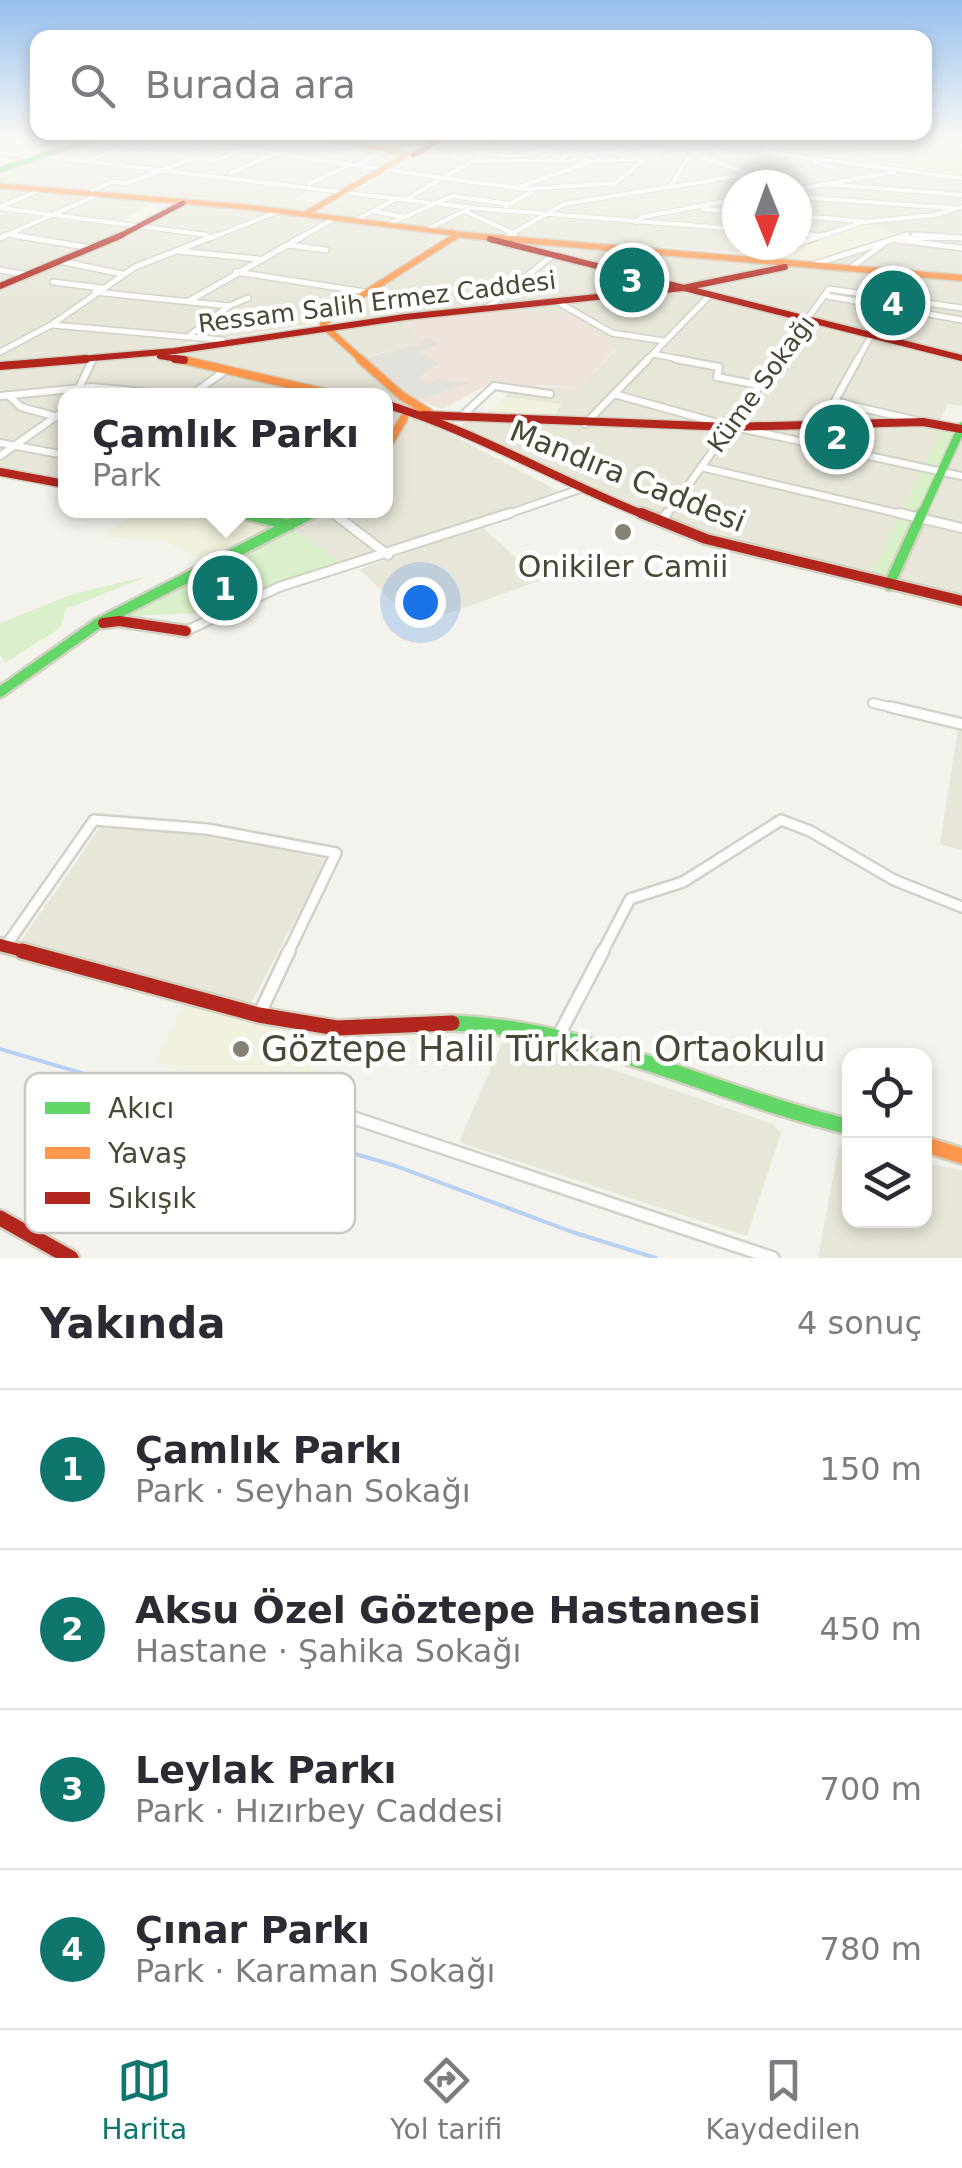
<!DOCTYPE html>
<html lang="tr">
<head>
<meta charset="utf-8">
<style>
  :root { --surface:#fff; --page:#f2f2f3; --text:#2b2b33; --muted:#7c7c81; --line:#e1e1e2; --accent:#0f766e }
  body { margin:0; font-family:"DejaVu Sans",sans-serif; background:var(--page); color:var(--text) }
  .controls { position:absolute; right:30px; bottom:30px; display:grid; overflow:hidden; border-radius:20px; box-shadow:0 5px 15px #0003 }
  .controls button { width:90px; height:90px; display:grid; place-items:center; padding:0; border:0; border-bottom:2px solid var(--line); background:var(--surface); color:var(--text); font:50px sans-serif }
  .compass { position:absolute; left:722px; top:170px; width:90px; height:90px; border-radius:50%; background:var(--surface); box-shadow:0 5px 15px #0003; rotate:179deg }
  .you { position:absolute; left:420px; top:602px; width:35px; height:35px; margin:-25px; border:8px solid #fff; border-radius:50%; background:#1a73e8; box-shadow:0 0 0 15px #1a73e833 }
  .badge { display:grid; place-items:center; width:65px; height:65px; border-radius:50%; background:var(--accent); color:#fff; font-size:32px; font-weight:700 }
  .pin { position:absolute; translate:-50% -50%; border:5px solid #fff; box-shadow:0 2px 10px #0006 }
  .popup { position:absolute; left:58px; top:388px; width:335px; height:130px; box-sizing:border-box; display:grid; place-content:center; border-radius:20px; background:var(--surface); filter:drop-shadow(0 2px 8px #0005); font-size:32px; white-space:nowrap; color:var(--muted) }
  .popup b { font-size:38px; color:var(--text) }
  .popup::after { content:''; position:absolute; left:50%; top:100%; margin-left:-20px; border:20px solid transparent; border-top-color:var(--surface) }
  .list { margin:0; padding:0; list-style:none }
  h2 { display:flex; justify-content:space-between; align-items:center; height:130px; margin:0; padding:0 40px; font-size:42px }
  h2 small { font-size:32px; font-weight:400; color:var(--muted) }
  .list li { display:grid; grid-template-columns:65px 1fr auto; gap:30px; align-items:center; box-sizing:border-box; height:160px; padding:0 40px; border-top:2px solid var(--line) }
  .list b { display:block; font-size:38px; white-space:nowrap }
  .list p { margin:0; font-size:32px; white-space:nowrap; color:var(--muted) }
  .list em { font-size:32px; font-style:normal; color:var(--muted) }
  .icon { flex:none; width:55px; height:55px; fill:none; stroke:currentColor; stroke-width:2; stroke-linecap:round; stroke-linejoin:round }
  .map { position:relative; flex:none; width:962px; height:1258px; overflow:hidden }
  .search { position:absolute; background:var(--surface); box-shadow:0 5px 15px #0003; left:30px; right:30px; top:30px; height:110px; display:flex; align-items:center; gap:25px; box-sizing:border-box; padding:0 35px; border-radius:20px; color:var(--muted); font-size:38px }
  .sheet { height:770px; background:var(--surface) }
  nav { display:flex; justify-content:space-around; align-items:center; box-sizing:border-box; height:140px; border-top:2px solid var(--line); background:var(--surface); font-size:28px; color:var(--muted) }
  nav a { display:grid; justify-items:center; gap:5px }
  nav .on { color:var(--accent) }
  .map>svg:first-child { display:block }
</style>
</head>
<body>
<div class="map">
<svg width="962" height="1258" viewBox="0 0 962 1258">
  <rect width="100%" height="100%" fill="#f3f2ec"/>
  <g fill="#e8e6d9" fill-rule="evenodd">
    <path d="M97,138H328L406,154L341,191L316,188L295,199L319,203L305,210L0,183V170Z"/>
    <path d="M457,138H835L562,154L546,150L523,156L428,151Z"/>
    <path d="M747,151L962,178L961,274L816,262L896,234L868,224L772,255L462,232L319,212L420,155L473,160L623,158ZM737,185H797V245H737Z"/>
    <path d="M0,189L156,200L122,221L144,224L0,284Z"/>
    <path d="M188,204L290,214L446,235L311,324L231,337L197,334L186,344L135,352L0,364V287L144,227Z"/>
    <path d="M459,237L481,239L624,276L621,291L354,319L332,318Z"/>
    <path d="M509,242L777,264V267L686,284Z"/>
    <path d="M803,266L962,279V355L692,288Z"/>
    <path d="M678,290L962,362V406L948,404L938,423L729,425L551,420L561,405L505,397L513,386L579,388L616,349L603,345L568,313L534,318L521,309Z"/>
    <path d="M402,321L416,334L410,343L367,357L416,400L407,405L385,400V396L362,395L184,357L188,352Z"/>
    <path d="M138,356L178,362L344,395L65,396V487L0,474V369Z"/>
    <path d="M385,404L407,409L409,420L420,418L558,491L390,549L336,511L385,510Z"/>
    <path d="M469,418L548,424L828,429L822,444L844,448L854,429L922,424L942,427L871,575L681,523L580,486L460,428Z"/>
    <path d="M962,440V596L897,581Z"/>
    <path d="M194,511H326L378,553L342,564L292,529Z"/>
    <path d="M481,526L541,580L438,617L406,615L360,569Z"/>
    <path d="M958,729L962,730V850L940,844Z"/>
    <path d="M100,828L200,832L327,860L251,1003L21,941Z"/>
    <path d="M504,1038L636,1077L773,1124L781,1133L747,1236L459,1142Z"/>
    <path d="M839,1145L849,1147L850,1220H924L925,1163L962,1170V1258H818Z"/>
  </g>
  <g fill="#f2f0de">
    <path d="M868,224L898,234L816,262L771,256Z"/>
    <path d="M505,397L562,404L551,420L488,413Z"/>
    <path d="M136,511H194L279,527L204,561L165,542L104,536Z"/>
    <path d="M184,1004L325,1036L302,1107L155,1062Z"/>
  </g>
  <path fill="#efe4dc" d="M521,309L534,318L567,313L610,340L604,346L616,348L579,388L537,385L533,389L490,383L443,409L416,400L366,358L410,343L416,334L402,321Z"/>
  <g fill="#d9f0ca">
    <path d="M962,138V175L861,158L840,160L772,151Z"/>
    <path d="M942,427L957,429L919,516L902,511Z"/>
    <path d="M899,516L915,520L887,579L871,575Z"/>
    <path d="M292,529L342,564L197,613L130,616Z"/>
    <path d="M148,576L66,609L60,628L5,663L0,655V623L73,594Z"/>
  </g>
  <path fill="#e2e1db" d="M426,337L438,344L418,352L439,363L419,377L427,383L439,379L470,383L419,400L390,382L366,358L419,345Z"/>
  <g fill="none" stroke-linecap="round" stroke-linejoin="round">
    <path stroke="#b9d0f5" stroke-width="4" d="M0,1049L396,1166L572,1232L656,1258"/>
    <g stroke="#d1d0c9" stroke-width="6">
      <g id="street-far5">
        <path d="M168,138L443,178"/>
        <path d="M361,138L407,148"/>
        <path d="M0,142L12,138"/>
        <path d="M432,146C463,139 492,152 523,143L497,138"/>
        <path d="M700,148L721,138"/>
        <path d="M0,152L36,158"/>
        <path d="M763,152L962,178"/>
        <path d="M485,155L525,156L584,138"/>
        <path d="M664,155L929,138"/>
        <path d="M42,156L473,208L737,229"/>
        <path d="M563,156L617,152L656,138"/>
        <path d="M644,159L616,183L526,189L443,178L473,161Z"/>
        <path d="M88,160L155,138"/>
        <path d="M814,163L835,168"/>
        <path d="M355,165L387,151"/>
        <path d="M230,173L272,155"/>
        <path d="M309,184L350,165"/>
        <path d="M826,184L962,195"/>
        <path d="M519,187L591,162"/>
        <path d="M670,187L691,153"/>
        <path d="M797,189L894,172"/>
        <path d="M91,191L112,182L127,183L195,158L218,160L242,149"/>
        <path d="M797,197L952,208"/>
        <path d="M408,198L443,178"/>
        <path d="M506,206L533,191"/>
        <path d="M0,207L42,189"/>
        <path d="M0,208L207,235"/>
        <path d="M703,209L737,212"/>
        <path d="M373,211L404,217"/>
        <path d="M464,211L515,234"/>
        <path d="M797,216L862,221"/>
        <path d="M358,219L398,198"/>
        <path d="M636,222L642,217L737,199"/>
        <path d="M389,224L452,196L509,204"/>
        <path d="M428,229L468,209"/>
        <path d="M797,234L817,236"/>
        <path d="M11,235L28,238"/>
        <path d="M506,237L564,204L750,174L691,153"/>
        <path d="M0,238L100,194"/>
        <path d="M211,238L280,211"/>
        <path d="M300,238L335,218"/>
        <path d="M816,238L863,222L935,215L962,207"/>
        <path d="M899,238H959"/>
      </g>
    </g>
    <g stroke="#d1d0c9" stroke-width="8">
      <g id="street-far4">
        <path d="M13,235L91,248"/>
        <path d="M810,235L817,236"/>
        <path d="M914,235L962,238"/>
        <path d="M0,238L6,235"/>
        <path d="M898,240L962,248"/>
        <path d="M797,244L823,235"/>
        <path d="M289,245L326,250"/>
        <path d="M178,251L258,259"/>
        <path d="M756,258L795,245"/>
        <path d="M60,261L122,274"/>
        <path d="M818,263L907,235"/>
        <path d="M853,266L886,242"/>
        <path d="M0,270L28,275"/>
        <path d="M236,272L365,292"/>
        <path d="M53,282L101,288"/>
        <path d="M95,292L229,306L190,335"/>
        <path d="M828,296L962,320"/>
        <path d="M189,301L305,235"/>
        <path d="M561,304L612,333L664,341"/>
        <path d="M229,306L248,298"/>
        <path d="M487,308L554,254"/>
        <path d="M53,325L223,340"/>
        <path d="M0,352L51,325L135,267L217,235"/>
        <path d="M653,354L689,361"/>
        <path d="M646,361L710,295"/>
        <path d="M777,361L829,289L962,308"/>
        <path d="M857,361L871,336"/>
      </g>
    </g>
    <g stroke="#d1d0c9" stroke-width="10">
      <g id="street-far3">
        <path d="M676,359L719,367L717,377L758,385"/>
        <path d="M614,394L725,425"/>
        <path d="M8,395L21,407L65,419"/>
        <path d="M0,396L92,387L185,396"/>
        <path d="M75,396L93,359"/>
        <path d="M190,396L226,370"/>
        <path d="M282,396L294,386"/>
        <path d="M836,402L914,420"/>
        <path d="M464,414L494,386L550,394"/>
        <path d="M585,424L648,359"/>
        <path d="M822,424L858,359"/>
        <path d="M739,428L962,476"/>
        <path d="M0,443L65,455"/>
        <path d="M0,456L65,410"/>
        <path d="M701,467L909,516"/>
        <path d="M329,510L337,516"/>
        <path d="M502,516L580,489"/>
        <path d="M666,516L779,359"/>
      </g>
    </g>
    <g stroke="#d1d0c9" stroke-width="12">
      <g id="street-far2">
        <path d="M333,513L388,555"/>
        <path d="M899,513L962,528"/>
        <path d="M661,522L667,513"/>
        <path d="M186,631L279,587L510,513"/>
        <path d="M873,703L902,710"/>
      </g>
    </g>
    <g stroke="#d1d0c9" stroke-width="14">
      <g id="street-far1">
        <path d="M891,707L962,724"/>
        <path d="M5,947L94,820L207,829L336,853L288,953"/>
        <path d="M602,953L630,899L683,882L781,820L810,831L894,880L962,907"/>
      </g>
    </g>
    <g stroke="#d1d0c9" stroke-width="16">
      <g id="street">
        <path d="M259,1015L289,951"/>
        <path d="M560,1033L603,951"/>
        <path d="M315,1105L773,1258"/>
      </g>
    </g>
    <g stroke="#d3d2c2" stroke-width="8">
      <path id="fast-far3" d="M0,170L95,138"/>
    </g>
    <g stroke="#d3d2c2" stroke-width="11">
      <g id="fast-far2">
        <path d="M226,510L250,516"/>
        <path d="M307,516L318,510"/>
        <path d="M921,516L962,427"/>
      </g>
    </g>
    <g stroke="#d3d2c2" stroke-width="15">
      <g id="fast-far1">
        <path d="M240,513L290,525"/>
        <path d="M889,585L922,513"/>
        <path d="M0,692L97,624L312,513"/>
      </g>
    </g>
    <g stroke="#d3d2c2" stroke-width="20">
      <path id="fast" d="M452,1023C594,1028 714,1095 850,1127"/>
    </g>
    <g stroke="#d3d2c2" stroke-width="8">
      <g id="slow-far3">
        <path d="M332,138L407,154"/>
        <path d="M0,186L247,207L491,238"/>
        <path d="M310,215L307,213L408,154"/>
        <path d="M452,232L458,235L454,238"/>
      </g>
    </g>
    <g stroke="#d3d2c2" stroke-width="9">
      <g id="slow-far2">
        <path d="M462,235L962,278"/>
        <path d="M184,360L189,361"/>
        <path d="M363,361L323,325L334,313L457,235"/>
      </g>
    </g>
    <g stroke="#d3d2c2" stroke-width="11">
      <g id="slow-far1">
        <path d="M360,359L402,396L429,413"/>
        <path d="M184,360L340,396"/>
        <path d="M385,450L404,418"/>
      </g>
    </g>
    <g stroke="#d3d2c2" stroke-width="20">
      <path id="slow" d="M924,1144L962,1156"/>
    </g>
    <g stroke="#d3d2c2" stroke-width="8">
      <g id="jam-far5">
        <path d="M423,150L441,138"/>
        <path d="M116,238L183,203"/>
      </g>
    </g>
    <g stroke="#d3d2c2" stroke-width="9">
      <g id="jam-far4">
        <path d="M490,239L962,358"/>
        <path d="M0,286L122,235"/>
        <path d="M160,356L184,360"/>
        <path d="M57,361L174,351L405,317L683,288L785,267"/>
      </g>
    </g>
    <g stroke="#d3d2c2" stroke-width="11">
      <g id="jam-far3">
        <path d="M175,359L184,360"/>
        <path d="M0,366L86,359"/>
        <path d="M385,404C475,431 559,481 647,516"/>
        <path d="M423,415L730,427L923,422L961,429"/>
        <path d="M0,472L65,484"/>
      </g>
    </g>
    <g stroke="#d3d2c2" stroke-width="15">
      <g id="jam-far2">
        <path d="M641,513L706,539L962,601"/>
        <path d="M103,623L119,621L186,631"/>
      </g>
    </g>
    <g stroke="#d3d2c2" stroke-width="18">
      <path id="jam-far1" d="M0,945L31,953"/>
    </g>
    <g stroke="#d3d2c2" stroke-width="20">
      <g id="jam">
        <path d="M22,951L259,1015L337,1028L452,1023"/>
        <path d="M0,1218L71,1258"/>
      </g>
    </g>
    <use href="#street-far5" stroke="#fdfdfc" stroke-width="4"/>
    <use href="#street-far4" stroke="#fdfdfc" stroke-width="5"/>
    <use href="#street-far3" stroke="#fdfdfc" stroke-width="6"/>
    <use href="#street-far2" stroke="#fdfdfc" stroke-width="8"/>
    <use href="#street-far1" stroke="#fdfdfc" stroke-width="9"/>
    <use href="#street" stroke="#fdfdfc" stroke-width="11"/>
    <use href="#fast-far3" stroke="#63d668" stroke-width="5"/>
    <use href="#fast-far2" stroke="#63d668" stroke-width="8"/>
    <use href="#fast-far1" stroke="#63d668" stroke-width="10"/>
    <use href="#fast" stroke="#63d668" stroke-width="15"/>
    <use href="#slow-far3" stroke="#ff974d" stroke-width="5"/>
    <use href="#slow-far2" stroke="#ff974d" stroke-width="6"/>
    <use href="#slow-far1" stroke="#ff974d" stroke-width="8"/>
    <use href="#slow" stroke="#ff974d" stroke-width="15"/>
    <use href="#jam-far5" stroke="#b3261e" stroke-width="5"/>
    <use href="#jam-far4" stroke="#b3261e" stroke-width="6"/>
    <use href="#jam-far3" stroke="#b3261e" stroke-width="8"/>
    <use href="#jam-far2" stroke="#b3261e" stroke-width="10"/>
    <use href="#jam-far1" stroke="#b3261e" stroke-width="12"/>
    <use href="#jam" stroke="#b3261e" stroke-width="15"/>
    <path stroke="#dadad9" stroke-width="2.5" stroke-dasharray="6 6" stroke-linecap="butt" d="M339,138C532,176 703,153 896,138"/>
    <g stroke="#d3d2c2" stroke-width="8" stroke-linecap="butt">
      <path id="jam-bridge" d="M413,155L423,150"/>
    </g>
    <use href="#jam-bridge" stroke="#b3261e" stroke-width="5"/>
  </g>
  <linearGradient id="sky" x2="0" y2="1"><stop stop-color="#95bfed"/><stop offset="0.44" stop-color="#faf9f6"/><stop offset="1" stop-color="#faf9f6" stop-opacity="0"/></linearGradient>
  <rect width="962" height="314" fill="url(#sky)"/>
  <g fill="#868376" stroke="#fff" stroke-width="4">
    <circle cx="623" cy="532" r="10"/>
    <circle cx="241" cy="1049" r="10"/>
  </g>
  <g text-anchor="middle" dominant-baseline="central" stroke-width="9" stroke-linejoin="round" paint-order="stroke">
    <g font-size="25" fill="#4b4736" stroke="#fff">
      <text transform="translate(377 302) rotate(-7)">Ressam Salih Ermez Caddesi</text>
      <text transform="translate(761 384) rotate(-54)">Küme Sokağı</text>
    </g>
    <g font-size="30" fill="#4b4736" stroke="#fff">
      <text transform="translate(628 476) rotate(22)">Mandıra Caddesi</text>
    </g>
    <g font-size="30" fill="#4b4736" stroke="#fff">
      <text x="623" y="566">Onikiler Camii</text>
    </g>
    <g font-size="35" fill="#4b4736" stroke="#fff" text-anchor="start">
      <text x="261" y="1049">Göztepe Halil Türkkan Ortaokulu</text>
    </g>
  </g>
  <rect x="25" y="1073" width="330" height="160" rx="15" fill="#fff" stroke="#c9c8c3" stroke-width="2.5"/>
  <rect x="45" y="1102" width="45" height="12" fill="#63d668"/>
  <rect x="45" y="1147" width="45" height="12" fill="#ff974d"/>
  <rect x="45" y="1192" width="45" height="12" fill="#b3261e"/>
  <g font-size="28" fill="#4b4736">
    <text x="108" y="1118">Akıcı</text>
    <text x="108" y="1163">Yavaş</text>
    <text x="108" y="1208">Sıkışık</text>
  </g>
</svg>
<div class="controls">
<button><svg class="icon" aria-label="locate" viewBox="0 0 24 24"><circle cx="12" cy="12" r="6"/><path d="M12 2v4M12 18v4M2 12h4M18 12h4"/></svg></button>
<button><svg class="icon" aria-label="layers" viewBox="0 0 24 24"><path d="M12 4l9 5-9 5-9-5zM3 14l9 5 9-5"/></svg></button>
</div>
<svg class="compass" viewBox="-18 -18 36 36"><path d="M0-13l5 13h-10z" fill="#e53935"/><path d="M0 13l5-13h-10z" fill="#7c7c81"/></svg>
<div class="you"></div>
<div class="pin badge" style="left:225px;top:588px">1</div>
<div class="popup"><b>Çamlık Parkı</b>Park</div>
<div class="pin badge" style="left:837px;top:437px">2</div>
<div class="pin badge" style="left:632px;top:280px">3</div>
<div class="pin badge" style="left:893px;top:303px">4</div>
<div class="search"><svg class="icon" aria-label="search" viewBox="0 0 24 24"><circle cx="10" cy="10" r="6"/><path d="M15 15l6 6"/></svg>Burada ara</div>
</div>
<section class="sheet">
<h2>Yakında<small>4 sonuç</small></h2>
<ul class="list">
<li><span class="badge">1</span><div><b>Çamlık Parkı</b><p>Park · Seyhan Sokağı</p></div><em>150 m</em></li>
<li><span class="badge">2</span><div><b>Aksu Özel Göztepe Hastanesi</b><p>Hastane · Şahika Sokağı</p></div><em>450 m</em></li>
<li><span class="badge">3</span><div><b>Leylak Parkı</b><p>Park · Hızırbey Caddesi</p></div><em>700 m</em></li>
<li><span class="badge">4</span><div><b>Çınar Parkı</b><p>Park · Karaman Sokağı</p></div><em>780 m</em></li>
</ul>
</section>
<nav>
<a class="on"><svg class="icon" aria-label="map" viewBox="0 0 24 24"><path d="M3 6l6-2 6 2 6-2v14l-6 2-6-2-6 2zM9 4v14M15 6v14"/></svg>Harita</a>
<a><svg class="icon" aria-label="directions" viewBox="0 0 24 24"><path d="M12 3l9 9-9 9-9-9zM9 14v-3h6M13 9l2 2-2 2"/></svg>Yol tarifi</a>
<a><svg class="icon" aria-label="saved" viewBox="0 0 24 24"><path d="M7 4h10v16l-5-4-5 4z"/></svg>Kaydedilen</a>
</nav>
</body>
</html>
